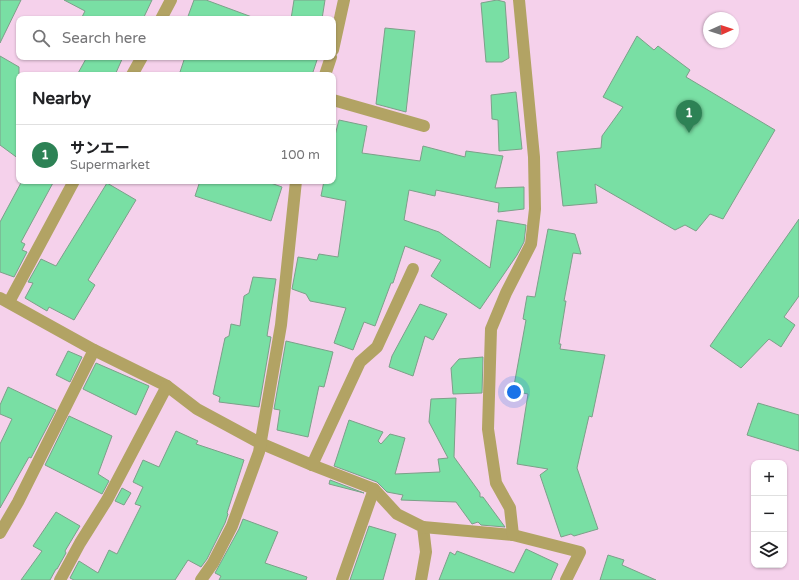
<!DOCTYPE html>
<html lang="en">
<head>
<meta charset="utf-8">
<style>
  :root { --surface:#fff; --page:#f6f6f6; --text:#202124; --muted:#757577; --line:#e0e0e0; --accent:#2d8255 }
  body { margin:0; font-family:"Varela Round","Noto Sans JP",sans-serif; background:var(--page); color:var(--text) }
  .controls { position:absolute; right:12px; bottom:12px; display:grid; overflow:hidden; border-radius:8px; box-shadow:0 1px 3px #0004 }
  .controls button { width:36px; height:36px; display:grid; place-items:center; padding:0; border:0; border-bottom:1px solid var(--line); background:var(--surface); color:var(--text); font:20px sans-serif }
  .compass { position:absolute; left:703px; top:12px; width:36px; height:36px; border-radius:50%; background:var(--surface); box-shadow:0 1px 3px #0004; rotate:87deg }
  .you { position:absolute; left:514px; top:392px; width:14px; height:14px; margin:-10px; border:3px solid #fff; border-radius:50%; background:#1a73e8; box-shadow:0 0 0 6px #1a73e833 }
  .badge { display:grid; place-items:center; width:26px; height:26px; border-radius:50%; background:var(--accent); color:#fff; font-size:13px; font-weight:700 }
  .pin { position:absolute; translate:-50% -33px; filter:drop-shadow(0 1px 2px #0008) }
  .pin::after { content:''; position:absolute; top:21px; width:14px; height:12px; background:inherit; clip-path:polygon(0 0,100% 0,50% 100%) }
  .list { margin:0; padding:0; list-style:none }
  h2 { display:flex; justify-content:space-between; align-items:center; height:52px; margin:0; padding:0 16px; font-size:17px }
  h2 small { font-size:13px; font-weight:400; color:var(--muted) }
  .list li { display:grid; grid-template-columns:26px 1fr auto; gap:12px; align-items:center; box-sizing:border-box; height:60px; padding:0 16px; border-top:1px solid var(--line) }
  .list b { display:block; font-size:15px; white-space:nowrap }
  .list p { margin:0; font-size:13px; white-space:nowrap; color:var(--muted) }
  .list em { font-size:13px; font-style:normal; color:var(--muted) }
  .icon { flex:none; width:22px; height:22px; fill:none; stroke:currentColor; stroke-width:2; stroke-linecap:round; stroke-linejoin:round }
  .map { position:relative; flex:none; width:799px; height:580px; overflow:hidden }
  .search { position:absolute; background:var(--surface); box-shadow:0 1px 3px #0004; left:16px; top:16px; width:320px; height:44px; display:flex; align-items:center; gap:10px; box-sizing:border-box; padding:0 14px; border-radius:8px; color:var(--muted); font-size:15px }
  .panel { position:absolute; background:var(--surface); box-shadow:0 1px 3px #0004; left:16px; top:72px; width:320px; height:112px; border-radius:8px }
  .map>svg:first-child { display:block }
</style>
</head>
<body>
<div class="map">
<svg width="799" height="580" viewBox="0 0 799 580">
  <rect width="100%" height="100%" fill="#f5d1eb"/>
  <g fill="#79dfa4" stroke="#7ca089">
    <path d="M0,0H21L0,43Z"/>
    <path d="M64,0H152L143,19H81L85,11Z"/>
    <path d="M194,0H206L252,17V19H187Z"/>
    <path d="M294,0H325L322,19H291Z"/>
    <path d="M497,0L505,2L509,58L502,62H486L481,3Z"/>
    <path d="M385,28L415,31L406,112L376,104Z"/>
    <path d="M637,36L654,50L658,46L690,70L686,77L775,130L723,219L710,214L696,231L685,225L675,230L595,184L597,203L563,206L557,152L601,148L602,136L623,107L603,97Z"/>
    <path d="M0,56L19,67V159L0,145Z"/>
    <path d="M87,57H123L115,75H77Z"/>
    <path d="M185,57H318L312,75H179Z"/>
    <path d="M516,92L522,149L499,151L498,120L492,119L491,95Z"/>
    <path d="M339,120L367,126L362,153L420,161L423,146L465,157L466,151L503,156L495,188L524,187V209L498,212L499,203L436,190L435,196L409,190L404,220L439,232L490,268L497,220L526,225L524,242L517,255L480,309L431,276L441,260L405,246L393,283H391L375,326L364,322L353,350L334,343L346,308L310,301L306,294L292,289L298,257L317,260L319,254L338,257L346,201L321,196L324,181H333V143Z"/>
    <path d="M22,181H54L21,242L25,244L22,250L27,252L14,277L0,272V222Z"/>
    <path d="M200,181H265L282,187L271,221L195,196Z"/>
    <path d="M107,183L136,200L88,280L95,285L74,320L49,307L47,311L25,298L33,283L28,282L41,259L56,266Z"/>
    <path d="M799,219V296L784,317L795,325L781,347L769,339L741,368L710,346Z"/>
    <path d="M548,229L575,234L581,254L573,253L564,301H566L559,344H561L560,349L605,355L592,417L589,416L577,468L598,529L574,536L571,534L561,537L540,475L548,469L517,464L528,394L513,391L526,320L523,319L527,296L535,297Z"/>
    <path d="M253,277L276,279L267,336L271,337L259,407L219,402L220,397L213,394L225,338L229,336L231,324L240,326L244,296L249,293Z"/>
    <path d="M420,304L447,314L433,340L425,336L413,376L389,367L392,356Z"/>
    <path d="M286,341L333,352L324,387L319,386L308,437L277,430L280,410L274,409Z"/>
    <path d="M68,351L82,357L70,382L56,375Z"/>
    <path d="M483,357L482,393L453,394L451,368L459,359Z"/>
    <path d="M96,363L149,386L136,415L83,389Z"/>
    <path d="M8,387L56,410L31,458L29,457L0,508V444L12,419L0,414V405Z"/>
    <path d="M456,398L454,457L480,493V497H483L505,527L481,525L478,522L472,524L456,502L401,500L403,495L387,492L377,482L334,466L349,420L383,432L378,441L381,444L390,434L405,438L395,474L440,472L438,459L448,458L429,422L431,399Z"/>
    <path d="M758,403L799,415V451L747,435Z"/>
    <path d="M69,416L112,436L98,474L109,481L102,494L45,465Z"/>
    <path d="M176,431L198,441L196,444L244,460L227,513L228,514L225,523L207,559L201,567L188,560L175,580H74L70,578L79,561L98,573L109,550L117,554L141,506L135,504L143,487L133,482L143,460L159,467Z"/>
    <path d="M330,480L364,493L329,484Z"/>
    <path d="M122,488L131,493L124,505L115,501Z"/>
    <path d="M56,512L80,526L65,551L66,553L57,569H56L50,580H21L42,551L33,546Z"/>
    <path d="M243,519L278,532L265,563L307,577L306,580H219L221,576L215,573L239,529Z"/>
    <path d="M369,526L396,534L383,580H350Z"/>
    <path d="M526,549L558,564L551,580H439L450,552L455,555L457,551L514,573Z"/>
    <path d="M608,555L624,560L622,565L656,580H600Z"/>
  </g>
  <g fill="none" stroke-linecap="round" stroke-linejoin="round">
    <g stroke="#b2a364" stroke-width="12">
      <path d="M161,19L171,0"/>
      <path d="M333,50L344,0"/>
      <path d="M132,75L142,57"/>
      <path d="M325,75L331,57"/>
      <path d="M333,100L424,126"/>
      <path d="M0,298L94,350L167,386L197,409L260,443L312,465L374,489L397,514L423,527L426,552L421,580"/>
      <path d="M9,302L74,181"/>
      <path d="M312,465L360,362L377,347L413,269"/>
      <path d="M423,527L513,535L580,552L566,580"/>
      <path d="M0,533L18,502L94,350"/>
      <path d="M513,535L510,508L496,483L488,429L491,329L506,293L531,244L535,209L534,157L519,0"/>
      <path d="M60,580L80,543L107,500L167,386"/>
      <path d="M201,580L213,563L232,526L259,452L281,325L296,181"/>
      <path d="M342,580L374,489"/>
    </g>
  </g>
</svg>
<div class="controls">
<button>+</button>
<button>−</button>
<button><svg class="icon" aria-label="layers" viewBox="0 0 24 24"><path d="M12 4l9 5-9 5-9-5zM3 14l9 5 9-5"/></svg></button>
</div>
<svg class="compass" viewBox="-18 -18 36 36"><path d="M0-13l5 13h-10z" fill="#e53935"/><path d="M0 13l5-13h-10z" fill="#757577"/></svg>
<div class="you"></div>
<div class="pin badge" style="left:689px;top:133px">1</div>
<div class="search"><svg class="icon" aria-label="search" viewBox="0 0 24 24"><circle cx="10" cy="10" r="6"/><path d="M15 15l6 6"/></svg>Search here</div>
<section class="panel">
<h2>Nearby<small></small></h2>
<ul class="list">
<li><span class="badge">1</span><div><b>サンエー</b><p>Supermarket</p></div><em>100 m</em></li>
</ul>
</section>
</div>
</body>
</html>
